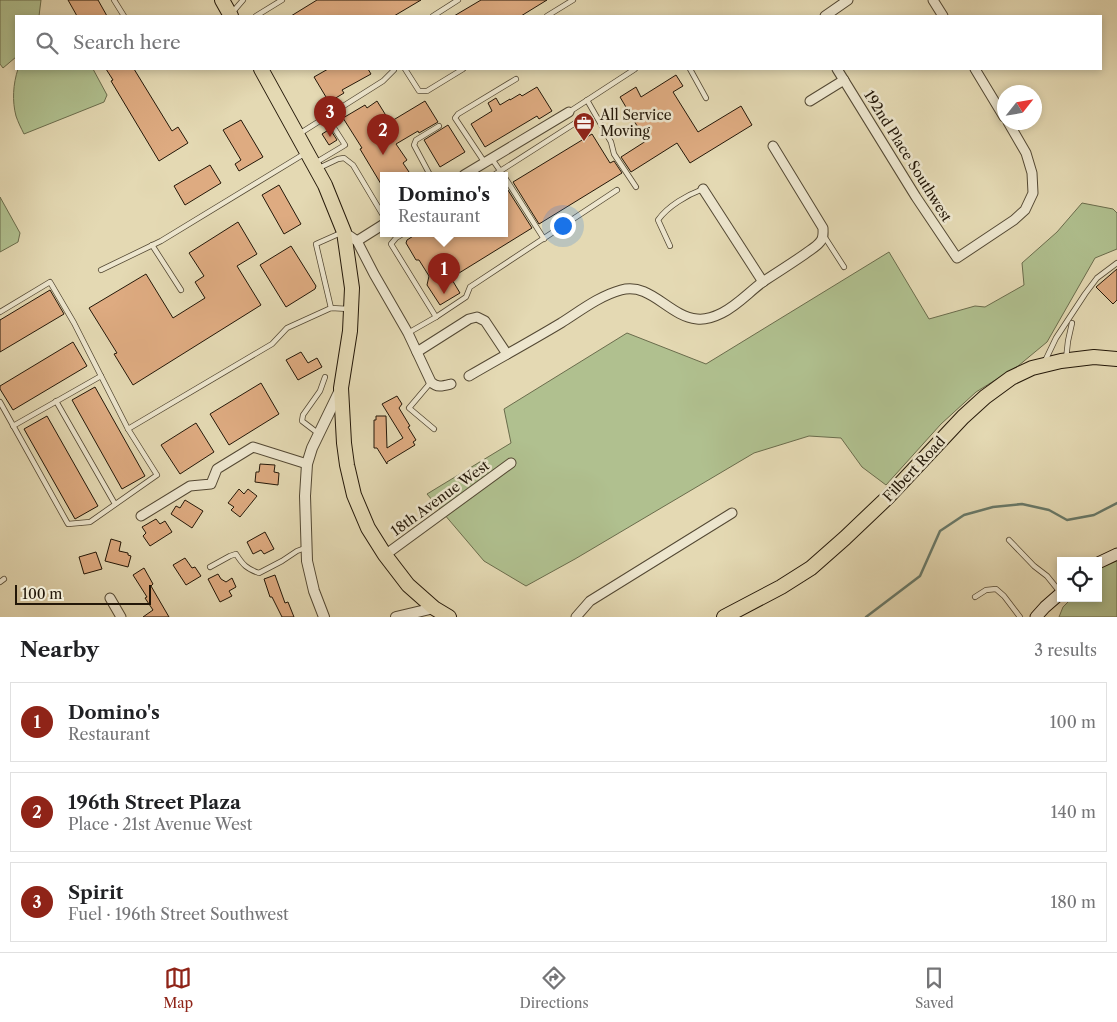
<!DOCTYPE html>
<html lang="en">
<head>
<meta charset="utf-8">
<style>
  :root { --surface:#fff; --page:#f2f2f2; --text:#202124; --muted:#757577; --line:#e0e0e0; --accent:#8f2418 }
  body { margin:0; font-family:"Libre Caslon Text",serif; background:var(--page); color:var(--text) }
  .controls { position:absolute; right:15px; bottom:15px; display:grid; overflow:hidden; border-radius:0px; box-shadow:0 2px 8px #0003 }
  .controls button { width:45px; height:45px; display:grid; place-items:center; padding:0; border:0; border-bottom:1px solid var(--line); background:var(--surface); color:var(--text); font:25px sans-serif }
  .compass { position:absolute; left:997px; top:85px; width:45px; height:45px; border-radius:50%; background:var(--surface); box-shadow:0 2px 8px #0003; rotate:59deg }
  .scale { position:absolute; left:15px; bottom:12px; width:136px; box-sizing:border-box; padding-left:5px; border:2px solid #231708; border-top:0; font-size:14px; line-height:18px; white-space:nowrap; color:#231708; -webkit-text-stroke:4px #ede6ce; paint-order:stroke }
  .you { position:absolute; left:562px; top:225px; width:18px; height:18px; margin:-12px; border:4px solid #fff; border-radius:50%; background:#1a73e8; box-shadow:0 0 0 8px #1a73e833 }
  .badge { display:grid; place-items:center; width:32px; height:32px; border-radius:50%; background:var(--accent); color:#fff; font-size:16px; font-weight:700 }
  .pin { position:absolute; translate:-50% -41px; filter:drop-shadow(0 1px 2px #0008) }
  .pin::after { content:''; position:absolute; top:26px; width:18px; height:15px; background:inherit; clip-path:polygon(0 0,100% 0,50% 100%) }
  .popup { position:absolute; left:380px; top:172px; width:128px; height:65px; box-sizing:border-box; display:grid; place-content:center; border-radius:0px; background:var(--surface); filter:drop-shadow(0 1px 4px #0005); font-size:16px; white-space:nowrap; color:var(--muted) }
  .popup b { font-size:19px; color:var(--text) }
  .popup::after { content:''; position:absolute; left:50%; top:100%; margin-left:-10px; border:10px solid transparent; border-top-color:var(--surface) }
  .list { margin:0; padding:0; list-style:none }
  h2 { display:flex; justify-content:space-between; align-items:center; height:65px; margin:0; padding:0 20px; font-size:21px }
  h2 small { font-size:16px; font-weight:400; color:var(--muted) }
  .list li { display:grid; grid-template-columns:32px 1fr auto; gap:15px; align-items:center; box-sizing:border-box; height:80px; margin:0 10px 10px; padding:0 10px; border:1px solid var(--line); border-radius:0px }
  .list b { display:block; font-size:19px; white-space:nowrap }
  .list p { margin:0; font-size:16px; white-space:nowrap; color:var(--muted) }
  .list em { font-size:16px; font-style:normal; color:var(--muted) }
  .icon { flex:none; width:28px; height:28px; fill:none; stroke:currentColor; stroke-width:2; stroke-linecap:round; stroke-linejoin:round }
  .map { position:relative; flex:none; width:1117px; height:617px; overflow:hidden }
  .search { position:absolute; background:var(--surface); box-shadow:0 2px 8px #0003; left:15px; right:15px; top:15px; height:55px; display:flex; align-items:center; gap:12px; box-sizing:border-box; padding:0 18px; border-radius:0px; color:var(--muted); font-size:19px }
  .sheet { height:335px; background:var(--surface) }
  nav { display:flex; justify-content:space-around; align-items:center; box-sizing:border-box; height:70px; border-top:1px solid var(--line); background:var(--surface); font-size:14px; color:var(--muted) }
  nav a { display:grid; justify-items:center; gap:2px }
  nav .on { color:var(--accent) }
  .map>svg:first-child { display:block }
</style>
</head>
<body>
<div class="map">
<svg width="1117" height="617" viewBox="0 0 1117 617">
  <rect width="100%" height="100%" fill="#e4d9b3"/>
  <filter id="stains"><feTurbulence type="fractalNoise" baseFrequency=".004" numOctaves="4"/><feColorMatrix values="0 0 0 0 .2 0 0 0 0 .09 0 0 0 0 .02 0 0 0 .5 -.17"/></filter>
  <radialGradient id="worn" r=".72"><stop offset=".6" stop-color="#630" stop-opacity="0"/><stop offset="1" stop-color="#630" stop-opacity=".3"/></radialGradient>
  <g fill="#b0c08f" stroke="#6a6c4c">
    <path d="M0,0H41L39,16H16V57L3,68L0,64Z"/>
    <path d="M18,69H93L107,95L104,102L24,134C21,128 18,122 16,116C12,101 13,84 18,69Z"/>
    <path d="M0,197L20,233L18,242L0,252Z"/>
    <path d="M1082,203L1113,209L1117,213V249L1095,258L1047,342L1018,366L976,392L941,424L886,485L862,467L841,438L809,436L754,453L575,559L526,586L484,561L427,494L511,443L504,409L627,333L706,364L889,252L929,319L975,306L985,307L1024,285L1022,263L1057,232Z"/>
    <path d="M1117,554V617H1059L1063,607L1072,598H1098V563Z"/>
  </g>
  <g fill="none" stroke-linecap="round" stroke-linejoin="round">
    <path stroke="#687969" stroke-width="2.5" d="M866,617L920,576L940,531L964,515L993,507L1022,504L1049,510L1067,520L1094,515L1117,503"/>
  </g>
  <g fill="#deab81" stroke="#231708">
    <path d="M68,0H98L107,16H77Z"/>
    <path d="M317,0H421L394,16H291Z"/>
    <path d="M481,0H547L521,16H454Z"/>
    <path d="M106,69H134L172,131L178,127L188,143L159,161L111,81L113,80Z"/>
    <path d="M328,69H368L371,74L342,90L344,93L329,102L314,77Z"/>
    <path d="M676,75L683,86L673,92L698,132L741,106L752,125L690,163L677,143L631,172L621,157L646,141L620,97L636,87L641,97Z"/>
    <path d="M537,87L552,111L539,119L537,116L485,147L471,124L492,111L488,103L496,98L500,105L510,99V100L520,94L522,96Z"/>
    <path d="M377,101L390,122L425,101L438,122L419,133L418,131L396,144L407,160L403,163L411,175H384V189L360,149L362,148L343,118L365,105L367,108Z"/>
    <path d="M241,120L263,157L239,171L235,164L241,160L223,130Z"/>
    <path d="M448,125L465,152L440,167L424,140Z"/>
    <path d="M330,129L337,140L329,145L322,134Z"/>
    <path d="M592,134L610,163L614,161L622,173L539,224L513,182Z"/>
    <path d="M210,165L221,183L185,205L174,186Z"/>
    <path d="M279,185L301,224L284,234L262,195Z"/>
    <path d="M506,187L532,228L451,278L460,293L440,305L427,285L429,276L419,260H416L406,243L407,240L418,233H424L425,235L429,233H504V188Z"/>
    <path d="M238,222L257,254L237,266L261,305L133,385L114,354L117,353L89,308L146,274L173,318L205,298L195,282L204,276L189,253Z"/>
    <path d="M291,246L316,286L315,289L286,307L260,265Z"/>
    <path d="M1117,269V300L1113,304L1096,287Z"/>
    <path d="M50,290L64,314L0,352V320Z"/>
    <path d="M73,342L87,366L13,410L0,389V386Z"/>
    <path d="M301,352L308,363L317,358L322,367L298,380L286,360Z"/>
    <path d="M261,383L279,414L229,445L210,414Z"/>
    <path d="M95,387L145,476L122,489L72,400Z"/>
    <path d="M397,396L402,404L399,408L410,426L408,427L416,440L413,442L415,445L387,462V464L377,448H374V420H376V416H386L387,448L403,438L382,404Z"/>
    <path d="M47,416L98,506L75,519L24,429Z"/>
    <path d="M196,423L214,452L180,474L161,445Z"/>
    <path d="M260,464L275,465L274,472L279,473L278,485L255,482L256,472H259Z"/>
    <path d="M239,489L244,494L248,489L257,496L240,517L231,510L234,507L228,503Z"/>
    <path d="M185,500L203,511L192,528L171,514L176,506L180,508Z"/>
    <path d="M156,519L160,524L165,521L172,532L150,546L143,536L146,533L142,527Z"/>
    <path d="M265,532L274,549L264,554L261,550L253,554L247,542Z"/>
    <path d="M111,539L121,542L119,551L128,553V555L131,556L128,567L105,561Z"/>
    <path d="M96,552L102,569L84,574L79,557Z"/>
    <path d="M185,558L192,568L195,567L201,576L186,585L173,565Z"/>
    <path d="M144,568L153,584L151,586L169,617H143L153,610L145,598L147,597L133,575Z"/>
    <path d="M218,574L221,579L226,582L232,578L236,587L229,591L232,596L220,602L208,579Z"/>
    <path d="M275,575L285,603L288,602L294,617H282L272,597H270L264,579Z"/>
  </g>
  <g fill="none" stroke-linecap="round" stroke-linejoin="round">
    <g stroke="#534833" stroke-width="6">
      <g id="service">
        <path d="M114,0L124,16"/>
        <path d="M231,14L243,0"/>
        <path d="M256,16L282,0"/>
        <path d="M433,16L458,0"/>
        <path d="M547,16L573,0"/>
        <path d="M405,69L419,91H427L463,69"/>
        <path d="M690,69L706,98"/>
        <path d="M587,100L611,142L614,154L636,187"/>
        <path d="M569,112L635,69"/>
        <path d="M299,134L383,81L394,70V69"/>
        <path d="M492,159L501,172"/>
        <path d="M315,163L345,145L327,117"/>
        <path d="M485,163L455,118L458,114L516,79"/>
        <path d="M319,168L338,159L344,158L353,165L384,217"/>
        <path d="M430,175L414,145L416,140L439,126"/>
        <path d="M494,175L580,120"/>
        <path d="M504,176L544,239"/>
        <path d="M404,233L396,238L391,244L436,317"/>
        <path d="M824,236L844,267"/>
        <path d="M152,245L181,290"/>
        <path d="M670,246L658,220C668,206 687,195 703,189"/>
        <path d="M101,270L161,241L304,154"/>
        <path d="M331,308L316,244L343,232"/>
        <path d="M0,312L50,282L74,323L128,429L157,475L90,522L68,524L0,402"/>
        <path d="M408,333L436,317L466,297L470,287L617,190"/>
        <path d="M1066,359L1068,341L1072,323"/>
        <path d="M1045,361L1056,338L1085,294L1097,278L1117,263"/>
        <path d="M431,382L409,408L434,429"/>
        <path d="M56,401L115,504"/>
        <path d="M13,426L101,376"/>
        <path d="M128,429L272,344L287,328L331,308L349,309"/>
        <path d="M319,434L302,421L303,415L320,391L325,377"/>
        <path d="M1009,540L1034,566L1047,576L1060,592"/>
        <path d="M210,567L230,556L236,554C243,565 247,569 259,573L282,561L297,551L305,548"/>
        <path d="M0,582L4,579"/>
        <path d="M975,597L986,590L996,589L1004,596L1020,617"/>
      </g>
    </g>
    <g stroke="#534833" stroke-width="11">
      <g id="minor">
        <path d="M933,0L943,16"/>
        <path d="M825,16L848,0"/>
        <path d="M837,69L916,197L957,258L1014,220L1025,210L1033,193L1032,173L1026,153L1008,122"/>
        <path d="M975,69L1004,117"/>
        <path d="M810,101L844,80"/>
        <path d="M464,175L569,112"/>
        <path d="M703,189L763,282"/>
        <path d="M344,232L357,241L374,274L408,333L431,382C437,388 443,386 451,384"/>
        <path d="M357,241L384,224"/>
        <path d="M417,352L469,319L477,317L485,321L507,354"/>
        <path d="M469,376C500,358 531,341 561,323C580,311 599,296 621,290C651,282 668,316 697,319C705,320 714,317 722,313C738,305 750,291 764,281C778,272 792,263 805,254C810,250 816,247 820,242C824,238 823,233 823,228L773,146"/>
        <path d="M141,516L190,486L211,484L217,469L253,447L307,464"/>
        <path d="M385,555L511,463"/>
        <path d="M110,598L121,617"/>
        <path d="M576,617L590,601L732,513"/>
      </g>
    </g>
    <g stroke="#534833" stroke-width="12">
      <g id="tertiary">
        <path d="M324,617L314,591L307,561L305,496L307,464L312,448L341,388"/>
        <path d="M396,617L434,608"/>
      </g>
    </g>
    <g stroke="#231708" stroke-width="13">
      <g id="secondary">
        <path d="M1098,563L1117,554"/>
        <path d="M1036,617L1045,607L1061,593"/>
      </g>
    </g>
    <g stroke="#231708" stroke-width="16">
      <g id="primary">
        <path d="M222,0L231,16"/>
        <path d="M261,69L325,185L344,232L352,288L350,331L341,388L344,443L347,465L354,495L368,528L385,555L408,585L434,608L449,617"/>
        <path d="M724,617L781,587L811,568L845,538L887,498L963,417L985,397L1011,378L1032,368L1061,361L1094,357L1117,359"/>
      </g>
    </g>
    <use href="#service" stroke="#ede6ce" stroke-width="4.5"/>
    <use href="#minor" stroke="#ede6ce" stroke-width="9"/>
    <use href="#tertiary" stroke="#ede6ce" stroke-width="10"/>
    <use href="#secondary" stroke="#ede6ce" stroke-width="11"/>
    <use href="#primary" stroke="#e4d9b3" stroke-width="14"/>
  </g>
  <defs>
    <g id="office-pin" transform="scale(1.125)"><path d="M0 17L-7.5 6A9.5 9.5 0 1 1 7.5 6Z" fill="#8f2418" stroke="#ede6ce"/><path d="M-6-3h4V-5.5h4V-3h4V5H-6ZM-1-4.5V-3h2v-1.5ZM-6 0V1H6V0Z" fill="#fff"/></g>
  </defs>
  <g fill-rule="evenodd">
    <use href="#office-pin" x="584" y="123"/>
  </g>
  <g text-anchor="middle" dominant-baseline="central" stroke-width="5" stroke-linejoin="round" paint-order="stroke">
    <g font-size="14" fill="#231708" stroke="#ede6ce" text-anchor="start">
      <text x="600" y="115">All Service<tspan x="600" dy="16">Moving</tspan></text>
    </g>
    <g font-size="14" fill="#231708" stroke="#ede6ce">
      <text transform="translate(908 156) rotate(58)">192nd Place Southwest</text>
      <text transform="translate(914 469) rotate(-47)">Filbert Road</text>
      <text transform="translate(440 498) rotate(-36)">18th Avenue West</text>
    </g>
  </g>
  <rect width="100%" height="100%" filter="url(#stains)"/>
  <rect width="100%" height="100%" fill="url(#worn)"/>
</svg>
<div class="controls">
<button><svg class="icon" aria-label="locate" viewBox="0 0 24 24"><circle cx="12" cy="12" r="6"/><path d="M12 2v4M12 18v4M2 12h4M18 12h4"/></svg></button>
</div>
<svg class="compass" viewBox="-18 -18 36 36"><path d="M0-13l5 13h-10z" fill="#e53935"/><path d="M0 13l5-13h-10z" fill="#757577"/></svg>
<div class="scale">100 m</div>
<div class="you"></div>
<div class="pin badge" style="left:444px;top:294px">1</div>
<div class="popup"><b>Domino's</b>Restaurant</div>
<div class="pin badge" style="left:383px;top:155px">2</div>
<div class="pin badge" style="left:330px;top:137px">3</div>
<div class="search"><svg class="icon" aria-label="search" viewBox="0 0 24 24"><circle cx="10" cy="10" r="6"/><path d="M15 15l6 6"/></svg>Search here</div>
</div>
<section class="sheet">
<h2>Nearby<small>3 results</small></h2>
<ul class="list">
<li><span class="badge">1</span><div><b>Domino's</b><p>Restaurant</p></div><em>100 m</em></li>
<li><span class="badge">2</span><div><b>196th Street Plaza</b><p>Place · 21st Avenue West</p></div><em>140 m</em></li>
<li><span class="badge">3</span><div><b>Spirit</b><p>Fuel · 196th Street Southwest</p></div><em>180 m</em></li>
</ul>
</section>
<nav>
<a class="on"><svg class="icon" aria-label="map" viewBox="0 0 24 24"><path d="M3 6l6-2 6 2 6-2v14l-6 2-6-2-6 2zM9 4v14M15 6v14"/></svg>Map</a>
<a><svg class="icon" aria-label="directions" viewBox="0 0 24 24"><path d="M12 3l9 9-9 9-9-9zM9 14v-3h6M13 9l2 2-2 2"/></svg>Directions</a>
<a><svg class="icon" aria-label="saved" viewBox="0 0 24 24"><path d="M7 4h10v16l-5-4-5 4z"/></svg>Saved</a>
</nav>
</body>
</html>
